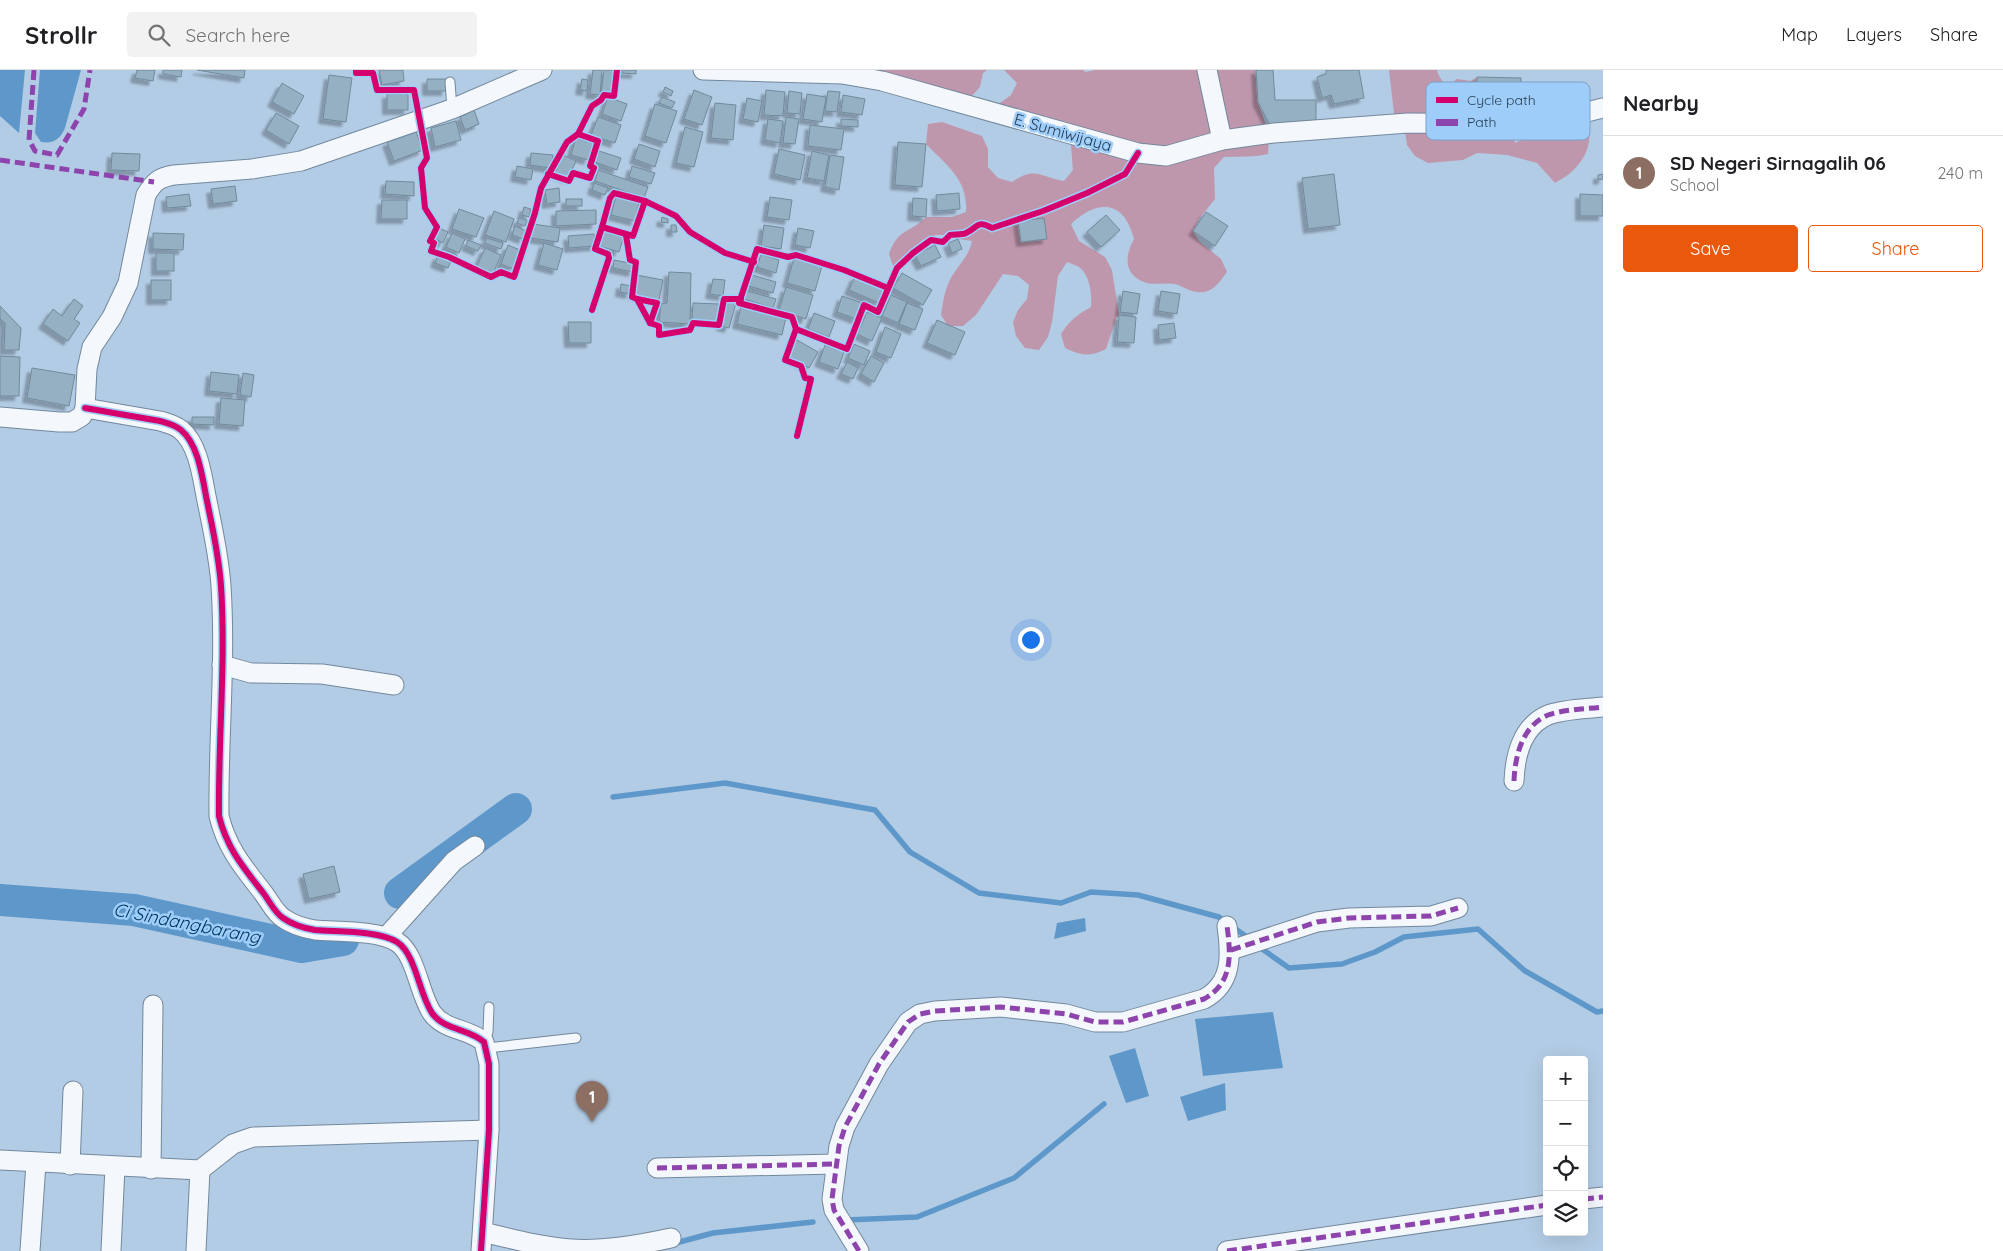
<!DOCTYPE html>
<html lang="en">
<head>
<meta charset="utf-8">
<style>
  :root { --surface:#fff; --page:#f2f2f2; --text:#202124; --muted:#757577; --line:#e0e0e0; --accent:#ea580c }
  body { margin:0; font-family:Quicksand,sans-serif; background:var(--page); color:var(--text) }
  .controls { position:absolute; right:15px; bottom:15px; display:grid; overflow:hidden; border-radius:5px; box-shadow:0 5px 20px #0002 }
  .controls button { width:45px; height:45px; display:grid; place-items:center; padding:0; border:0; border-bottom:1px solid var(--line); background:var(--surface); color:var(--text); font:25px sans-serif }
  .you { position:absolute; left:1030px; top:569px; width:18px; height:18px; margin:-12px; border:4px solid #fff; border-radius:50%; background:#1a73e8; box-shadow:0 0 0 8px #1a73e833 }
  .badge { display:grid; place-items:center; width:32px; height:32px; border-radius:50%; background:var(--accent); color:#fff; font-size:16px; font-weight:700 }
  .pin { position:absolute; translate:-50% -41px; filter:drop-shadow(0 1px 2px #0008) }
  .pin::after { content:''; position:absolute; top:26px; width:18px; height:15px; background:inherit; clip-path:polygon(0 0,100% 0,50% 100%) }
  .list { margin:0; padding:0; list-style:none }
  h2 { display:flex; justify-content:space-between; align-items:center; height:65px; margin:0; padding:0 20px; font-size:21px }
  h2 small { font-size:16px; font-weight:400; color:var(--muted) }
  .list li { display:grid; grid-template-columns:32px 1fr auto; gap:15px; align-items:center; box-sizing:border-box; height:75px; padding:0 20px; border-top:1px solid var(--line) }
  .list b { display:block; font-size:19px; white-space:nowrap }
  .list p { margin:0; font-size:16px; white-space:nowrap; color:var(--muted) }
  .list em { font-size:16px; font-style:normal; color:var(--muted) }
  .actions { display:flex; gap:10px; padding:15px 20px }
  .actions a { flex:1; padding:11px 0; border:1px solid var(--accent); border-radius:5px; text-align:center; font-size:18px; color:var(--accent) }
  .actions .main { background:var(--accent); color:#fff }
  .icon { flex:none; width:28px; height:28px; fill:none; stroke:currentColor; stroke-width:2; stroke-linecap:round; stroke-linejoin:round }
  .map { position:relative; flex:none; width:1603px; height:1181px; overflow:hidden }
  header { display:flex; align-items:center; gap:30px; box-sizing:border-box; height:70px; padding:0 25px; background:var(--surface); border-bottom:1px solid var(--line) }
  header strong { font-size:24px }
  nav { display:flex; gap:28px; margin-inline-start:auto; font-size:18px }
  .search { width:350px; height:45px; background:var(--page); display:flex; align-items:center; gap:12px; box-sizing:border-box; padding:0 18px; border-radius:5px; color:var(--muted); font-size:19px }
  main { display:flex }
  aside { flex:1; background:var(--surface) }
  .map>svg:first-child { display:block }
</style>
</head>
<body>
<header>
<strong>Strollr</strong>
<div class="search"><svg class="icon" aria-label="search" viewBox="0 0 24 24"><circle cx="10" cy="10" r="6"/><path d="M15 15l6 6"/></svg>Search here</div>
<nav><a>Map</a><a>Layers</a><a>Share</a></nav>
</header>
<main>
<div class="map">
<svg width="1603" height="1181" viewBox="0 0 1603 1181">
  <defs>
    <filter id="shadow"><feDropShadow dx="-4.5" dy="4.5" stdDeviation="1" flood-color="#0004"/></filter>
  </defs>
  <rect width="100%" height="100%" fill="#b3cce5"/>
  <g fill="#bf97ad">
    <path d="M848,0H987L983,3L980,17L969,29Z"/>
    <path d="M1004,0H1083L1086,2L1095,0H1258V32L1266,55H1270L1268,84C1253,88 1239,86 1224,87L1214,98L1215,129L1200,148L1193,161L1199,171L1221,189L1227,202C1221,210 1215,220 1204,222C1193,224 1185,217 1175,214C1165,212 1154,216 1144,212C1123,204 1125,185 1134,169C1124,130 1098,129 1071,154L1079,171L1105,187L1112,200L1119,245L1116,249L1106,279C1089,287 1082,286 1065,278L1061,264C1069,251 1078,244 1091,237C1092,224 1090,205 1079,197C1076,195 1071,194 1067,192L1058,206L1052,252L1048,267L1039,280L1025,278L1016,266L1013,252L1018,240L1027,229L1029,215L1018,206L1003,204L976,245L963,256H948L941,245C943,231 945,218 952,206C960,193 969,186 972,171L958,169L949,165H936L922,170L913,183L907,186L897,198L893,196L889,184C898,158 909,164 926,147H952L966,142C968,109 947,96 926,74L928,54L942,52L982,66L988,79V97L998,108L1012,112C1036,96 1039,107 1064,111L1073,100C1070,70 1075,61 1046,46L1030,51L992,43L1000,33L1011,25L1017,13Z"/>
    <path d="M1389,0H1437L1438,4L1446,17L1457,9L1471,11L1477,7L1478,28L1474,58L1485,68H1514L1515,73L1542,60L1551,50L1557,38L1570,31C1603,57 1591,95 1555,113L1537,93L1507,85L1477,83L1463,90L1428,93L1415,86L1407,75L1405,61L1395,52Z"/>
  </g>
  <g fill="#5e98ca">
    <path d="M0,0H25L19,63L0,46Z"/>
    <path d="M40,0H81L65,58C60,69 54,74 41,72L35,63Z"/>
    <path d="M1085,848L1086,861L1054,869L1057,853Z"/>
    <path d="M1273,942L1283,998L1203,1006L1195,949Z"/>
    <path d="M1135,978L1149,1026L1126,1033L1109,986Z"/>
    <path d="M1225,1013L1226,1040L1188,1051L1180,1027Z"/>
  </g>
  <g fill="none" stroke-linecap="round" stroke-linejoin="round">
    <g stroke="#5e98ca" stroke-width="5.5">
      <path d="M613,727L725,713L875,740L910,782L979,823L1061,833L1091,822L1138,825L1219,847L1251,870"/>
      <path d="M1258,876L1289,898L1342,894L1375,882L1404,867L1478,859L1525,901L1597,942L1603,941"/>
      <path d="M846,1150L917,1147L1014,1108L1104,1034"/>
      <path d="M672,1174L713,1163L813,1152"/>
    </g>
    <g stroke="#5e98ca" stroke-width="32">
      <path d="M400,823L516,739"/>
      <path d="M0,830L134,840L302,877L343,870"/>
    </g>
  </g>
  <g fill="#94b0c2" stroke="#718a9a" filter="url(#shadow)">
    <path d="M137,0H155L153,11L135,8Z"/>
    <path d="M163,0H182L181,7L163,4Z"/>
    <path d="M197,0H245L244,8Z"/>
    <path d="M379,0H403L404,11L382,15Z"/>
    <path d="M593,0H602L600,25L590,24Z"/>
    <path d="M604,0H614L611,23H601Z"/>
    <path d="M622,0H636V4L622,3Z"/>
    <path d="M1256,0H1273L1275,30H1316V55H1270L1258,32Z"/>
    <path d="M1326,0H1359L1364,28L1334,34L1331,25L1322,28L1317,7L1326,4Z"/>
    <path d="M329,5L352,8L346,52L323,49Z"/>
    <path d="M1477,7L1521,8V36H1477Z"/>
    <path d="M427,9H447L446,21H427Z"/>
    <path d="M582,9L588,10L587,21L580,20Z"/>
    <path d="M282,13L304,26L294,44L272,32Z"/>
    <path d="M665,17L673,21L671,26L663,22Z"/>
    <path d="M694,20L712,27L702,55L684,49Z"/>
    <path d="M766,20L785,22L783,46L764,45Z"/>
    <path d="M789,21L802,23L800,44L787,43Z"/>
    <path d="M828,21L840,22L837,42L825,41Z"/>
    <rect x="387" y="24" width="21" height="16"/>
    <path d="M807,24L826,27L822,52L803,49Z"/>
    <path d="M843,25L865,29L862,45L841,42Z"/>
    <path d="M608,27L627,34L621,51L602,44Z"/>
    <path d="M662,27L675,32L672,38L659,33Z"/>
    <path d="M747,28L762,31L758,52L743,49Z"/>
    <path d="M715,33L736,35L733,70L711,68Z"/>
    <path d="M655,34L677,41L666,73L645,66Z"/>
    <path d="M474,40L479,54L465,60L460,47Z"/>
    <path d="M276,43L299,56L289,74L266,60Z"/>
    <path d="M598,47L621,55L615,73L591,65Z"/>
    <path d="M786,47L799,49L795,74L783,73Z"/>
    <path d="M768,49L783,51L780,73L765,70Z"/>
    <path d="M841,49L858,50V57L841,56Z"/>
    <path d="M456,51L461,70L435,77L431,58Z"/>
    <path d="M810,55L844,59L841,80L808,76Z"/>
    <path d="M685,57L703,62L694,97L676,93Z"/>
    <path d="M416,62L423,80L394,91L387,72Z"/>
    <path d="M576,68L594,74L588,90L571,85Z"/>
    <path d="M898,72L926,74L922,117L895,115Z"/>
    <path d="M639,74L660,81L655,97L634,89Z"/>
    <path d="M779,79L805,85L800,110L774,104Z"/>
    <path d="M599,81L621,88L617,100L595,92Z"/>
    <path d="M812,81L829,85L824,111L807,108Z"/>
    <path d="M112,83L140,84L139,101L111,100Z"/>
    <path d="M531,83L553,85L551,98L530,95Z"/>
    <path d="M563,85L576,91L568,109L555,103Z"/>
    <path d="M830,85L844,87L839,120L825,117Z"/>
    <path d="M517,96L533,99L531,110L515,107Z"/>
    <path d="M632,96L655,103L651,114L629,107Z"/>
    <path d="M598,100L648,117L644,128L595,111Z"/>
    <path d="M1334,104L1340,155L1308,159L1302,108Z"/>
    <path d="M1603,104V109L1598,110V105Z"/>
    <path d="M386,111L414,112V126L385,124Z"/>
    <path d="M594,113L608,118L605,125L592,120Z"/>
    <path d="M235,116L237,131L213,134L211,119Z"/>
    <path d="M559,118L560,132L547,134L545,120Z"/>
    <path d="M959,123L960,139L937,141L936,125Z"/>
    <path d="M189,124L191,136L167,138L166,127Z"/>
    <path d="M1580,124L1603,125V146H1580Z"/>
    <path d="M616,126L639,132L635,151L611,145Z"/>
    <path d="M770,127L792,130L789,150L767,147Z"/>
    <path d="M913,128L927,129L926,147L912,146Z"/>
    <rect x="566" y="129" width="16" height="7"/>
    <path d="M382,130H407V149H381Z"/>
    <path d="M524,137L531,139L529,147L522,145Z"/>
    <path d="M459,139L484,148L476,167L452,159Z"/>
    <path d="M596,140V154L556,156V141Z"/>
    <path d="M494,141L514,149L506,172L485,165Z"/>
    <path d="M1206,142L1228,156L1215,176L1193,161Z"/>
    <path d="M1106,145L1120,160L1101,177L1087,162Z"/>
    <path d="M662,147L668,149V153L661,152Z"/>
    <path d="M519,148L527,150L525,156L517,153Z"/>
    <path d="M1044,148L1047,169L1021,172L1018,151Z"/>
    <path d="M533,154L560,158L558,172L531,168Z"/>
    <path d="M671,155H676L677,162H671Z"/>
    <path d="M764,155L784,158L781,179L761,176Z"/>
    <path d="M515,156L526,161L523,169L512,165Z"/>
    <path d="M439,158L448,162L443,173L434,168Z"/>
    <path d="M798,158L814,161L810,178L795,175Z"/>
    <path d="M603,160L624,166L619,182L599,176Z"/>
    <path d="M153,163L184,164L183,180L153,179Z"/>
    <path d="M452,163L465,169L459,183L446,177Z"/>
    <path d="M594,164L595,176L569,178L568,166Z"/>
    <path d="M487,168L503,173L501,179L484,173Z"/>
    <path d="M958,169L962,179L952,183L948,173Z"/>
    <path d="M468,170L481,175L478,181L466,176Z"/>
    <path d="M544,173L563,179L557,200L538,195Z"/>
    <path d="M508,175L520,180L513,199L501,194Z"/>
    <path d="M935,175L941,187L921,196L915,185Z"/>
    <path d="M485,178L501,185L493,204L477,196Z"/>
    <path d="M443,179L457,185L456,187L442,182Z"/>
    <rect x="156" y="183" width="18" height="18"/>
    <path d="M761,184L779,190L776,203L757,197Z"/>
    <path d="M438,185L451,191L448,198L435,193Z"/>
    <path d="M794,188L822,196L815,221L787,213Z"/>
    <path d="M614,190L634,194L633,202L613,198Z"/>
    <path d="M669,202L691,203L690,254L659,252L661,234L667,233Z"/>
    <path d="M902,203L932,220L923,235L893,218Z"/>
    <path d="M637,205L663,210L659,230L633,225Z"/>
    <path d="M752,205L776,212L773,223L749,216Z"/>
    <path d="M855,206L885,219L879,233L849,220Z"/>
    <path d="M713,209L725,210L723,226L710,224Z"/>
    <rect x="151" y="210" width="20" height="20"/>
    <path d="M621,214L631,216L630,224L620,222Z"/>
    <path d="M786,217L813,225L806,249L779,240Z"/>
    <path d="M747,221L776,229L773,238L744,229Z"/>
    <path d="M1123,221L1140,224L1137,244L1120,242Z"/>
    <path d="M1161,221L1180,224L1177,244L1158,241Z"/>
    <path d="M891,225L907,232L898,253L882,246Z"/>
    <path d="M842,226L862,233L856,249L837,242Z"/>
    <path d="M74,229L83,236L74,249L80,253L68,271L43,254L53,239L62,246Z"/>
    <path d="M728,231L736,233L729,258L721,256Z"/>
    <path d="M693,233L720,234L719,251L692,250Z"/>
    <path d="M907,233L923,239L915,260L899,254Z"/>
    <path d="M0,236L21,258L19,280H4L5,253L0,249Z"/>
    <path d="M741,236L786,247L782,265L737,254Z"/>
    <path d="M867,242L882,248L872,271L857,264Z"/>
    <path d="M814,243L835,251L829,267L808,259Z"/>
    <path d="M1119,245L1136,247L1134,273L1117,272Z"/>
    <path d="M937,250L965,262L955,285L927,273Z"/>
    <path d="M568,252H591V273H569Z"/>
    <path d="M1174,253L1176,268L1159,270L1158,255Z"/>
    <path d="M885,257L901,264L891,288L876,282Z"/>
    <path d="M797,270L818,282L809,298L788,286Z"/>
    <path d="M854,274L870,281L864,295L848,288Z"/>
    <path d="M825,275L844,282L838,299L819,292Z"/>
    <path d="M0,286L20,287L19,326H0Z"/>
    <path d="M871,286L884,293L874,312L861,304Z"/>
    <path d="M847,292L858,298L853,309L841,304Z"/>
    <path d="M32,298L75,305L69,336L27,328Z"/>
    <path d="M211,302L239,305L237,324L209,321Z"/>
    <path d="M243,303L254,305L251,327L240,325Z"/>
    <path d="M221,328L245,330L243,356L219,354Z"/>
    <path d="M192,347H214V355L192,354Z"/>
    <path d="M334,796L340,822L309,829L303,804Z"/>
  </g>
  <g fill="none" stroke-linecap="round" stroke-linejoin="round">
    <g stroke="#72889d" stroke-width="11">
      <g id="lane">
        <path d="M450,12L452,39"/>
        <path d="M484,972L488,962L489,937"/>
        <path d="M487,978L576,968"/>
      </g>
    </g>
    <g stroke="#72889d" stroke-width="21">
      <g id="street">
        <path d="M703,0L842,4L882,11L1138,83L1166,86L1222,70L1274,63L1408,53L1538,54L1603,38"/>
        <path d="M1207,0L1222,70"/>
        <path d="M85,338L160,351C167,353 175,355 181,360C198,374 202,405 206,426C212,456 219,485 221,516C226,592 218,670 219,746C227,779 244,798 264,824C270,832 275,843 283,848C293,855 303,858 315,860C337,862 378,860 397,872C416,884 419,924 432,943C445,961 468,958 484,972L489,994V1060L481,1181"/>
        <path d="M0,347L59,352H72L82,346L85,338L87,299L92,277L112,247L128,213L146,125C153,113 159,107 174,105L252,99L301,91L452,39L542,0"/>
        <path d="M222,595L251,603L322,604L394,615"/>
        <path d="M1514,711C1515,686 1522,656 1548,645C1565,639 1586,639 1603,637"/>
        <path d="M386,867L454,791L475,776"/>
        <path d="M1231,880L1317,852L1349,848L1431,846L1458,838"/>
        <path d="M0,1090L200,1100L233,1074L253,1067L489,1060"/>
        <path d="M70,1095L73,1021"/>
        <path d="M657,1098L835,1094"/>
        <path d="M151,1099L153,935"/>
        <path d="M1584,1129L1603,1127"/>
        <path d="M483,1162C512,1169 541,1177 571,1179C604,1181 638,1175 671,1168"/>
        <path d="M30,1181L36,1093"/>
        <path d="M111,1181L115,1097"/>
        <path d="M196,1181L200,1100"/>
        <path d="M859,1181L834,1140L832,1129L839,1076L845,1057L879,994L908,952L920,944L935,941L1001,937L1066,944L1095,952H1123L1204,929C1233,913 1231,885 1227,856"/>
        <path d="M1227,1181L1547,1135"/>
      </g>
    </g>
    <use href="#lane" stroke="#f4f7fb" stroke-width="9"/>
    <use href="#street" stroke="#f4f7fb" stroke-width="19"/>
    <g stroke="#8e44ad" stroke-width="5" stroke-dasharray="10 5" stroke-linecap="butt">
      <path d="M34,0L29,70L35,81L57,85L84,39L90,0"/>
      <path d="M0,90L154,112"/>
      <path d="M1514,711C1515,686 1522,656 1548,645C1565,639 1586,639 1603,637"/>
      <path d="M1231,880L1317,852L1349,848L1431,846L1458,838"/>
      <path d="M657,1098L835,1094"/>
      <path d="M1584,1129L1603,1127"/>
      <path d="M859,1181L834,1140L832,1129L839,1076L845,1057L879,994L908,952L920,944L935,941L1001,937L1066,944L1095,952H1123L1204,929C1233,913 1231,885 1227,856"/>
      <path d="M1227,1181L1547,1135"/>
    </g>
    <g stroke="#9fcdf9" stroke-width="9">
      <g id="cycleway">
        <path d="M356,0V3H373L377,20H414L427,88L421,98L425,138L437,157L430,171L434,173L431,181L449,187L491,207L501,202L514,207L535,143L541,118L567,72L578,64L592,36L601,30L604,25L614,26L617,0"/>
        <path d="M548,104L569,111L573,103L590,108L594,98L590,96L598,71L578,64"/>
        <path d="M602,157L610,128L614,123L645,131"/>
        <path d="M626,165L630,190L636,192L632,227L637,229L650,253"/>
        <path d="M637,229L657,233L650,253L659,256V265L690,260L693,253L719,255L724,229H741"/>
        <path d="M592,240L609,188L608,184L595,179L602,157L633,166L645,131L676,146L690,162L725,183L754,192"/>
        <path d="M796,259L792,247L739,233L757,179L788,187L796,185L844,200L888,218"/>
        <path d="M85,338L160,351C167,353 175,355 181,360C198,374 202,405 206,426C212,456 219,485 221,516C226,592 218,670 219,746C227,779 244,798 264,824C270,832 275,843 283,848C293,855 303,858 315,860C337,862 378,860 397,872C416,884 419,924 432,943C445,961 468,958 484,972L489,994V1060L481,1181"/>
        <path d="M797,366L811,309L805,308L801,296L785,290L796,259L847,279L864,235L878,242L897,198L913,183L931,170L943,172L950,165C954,164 962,165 966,163C978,158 976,149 992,158L1043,141L1087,123L1125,104L1138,83"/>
      </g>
    </g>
    <use href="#cycleway" stroke="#d6006c" stroke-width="6"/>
  </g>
  <g text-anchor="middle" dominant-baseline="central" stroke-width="5" stroke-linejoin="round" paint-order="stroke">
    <g font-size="16" fill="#263e54" stroke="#9fcdf9">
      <text transform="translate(1063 62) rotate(16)">E. Sumiwijaya</text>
    </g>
    <g font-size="18" font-style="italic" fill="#003962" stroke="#9fcdf9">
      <text transform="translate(187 853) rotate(11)">Ci Sindangbarang</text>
    </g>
  </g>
  <rect x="1426" y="12" width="164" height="58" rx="8" fill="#9fcdf9" stroke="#7ba2c8" stroke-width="1"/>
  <rect x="1436" y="27" width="22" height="6" fill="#d6006c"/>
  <rect x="1436" y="49" width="22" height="7" fill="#8e44ad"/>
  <g font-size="14" fill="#263e54">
    <text x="1467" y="35">Cycle path</text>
    <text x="1467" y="57">Path</text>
  </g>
</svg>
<div class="controls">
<button>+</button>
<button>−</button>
<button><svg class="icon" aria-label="locate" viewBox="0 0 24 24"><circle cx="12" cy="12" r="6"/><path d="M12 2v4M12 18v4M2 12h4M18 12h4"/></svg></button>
<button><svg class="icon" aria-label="layers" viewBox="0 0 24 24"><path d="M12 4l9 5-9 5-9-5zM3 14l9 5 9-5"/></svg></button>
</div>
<div class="you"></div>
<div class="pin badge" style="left:592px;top:1052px;background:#8d6e63">1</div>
</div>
<aside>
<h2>Nearby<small></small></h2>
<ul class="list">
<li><span class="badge" style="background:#8d6e63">1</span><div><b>SD Negeri Sirnagalih 06</b><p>School</p></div><em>240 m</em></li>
</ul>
<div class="actions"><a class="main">Save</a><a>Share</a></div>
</aside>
</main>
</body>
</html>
